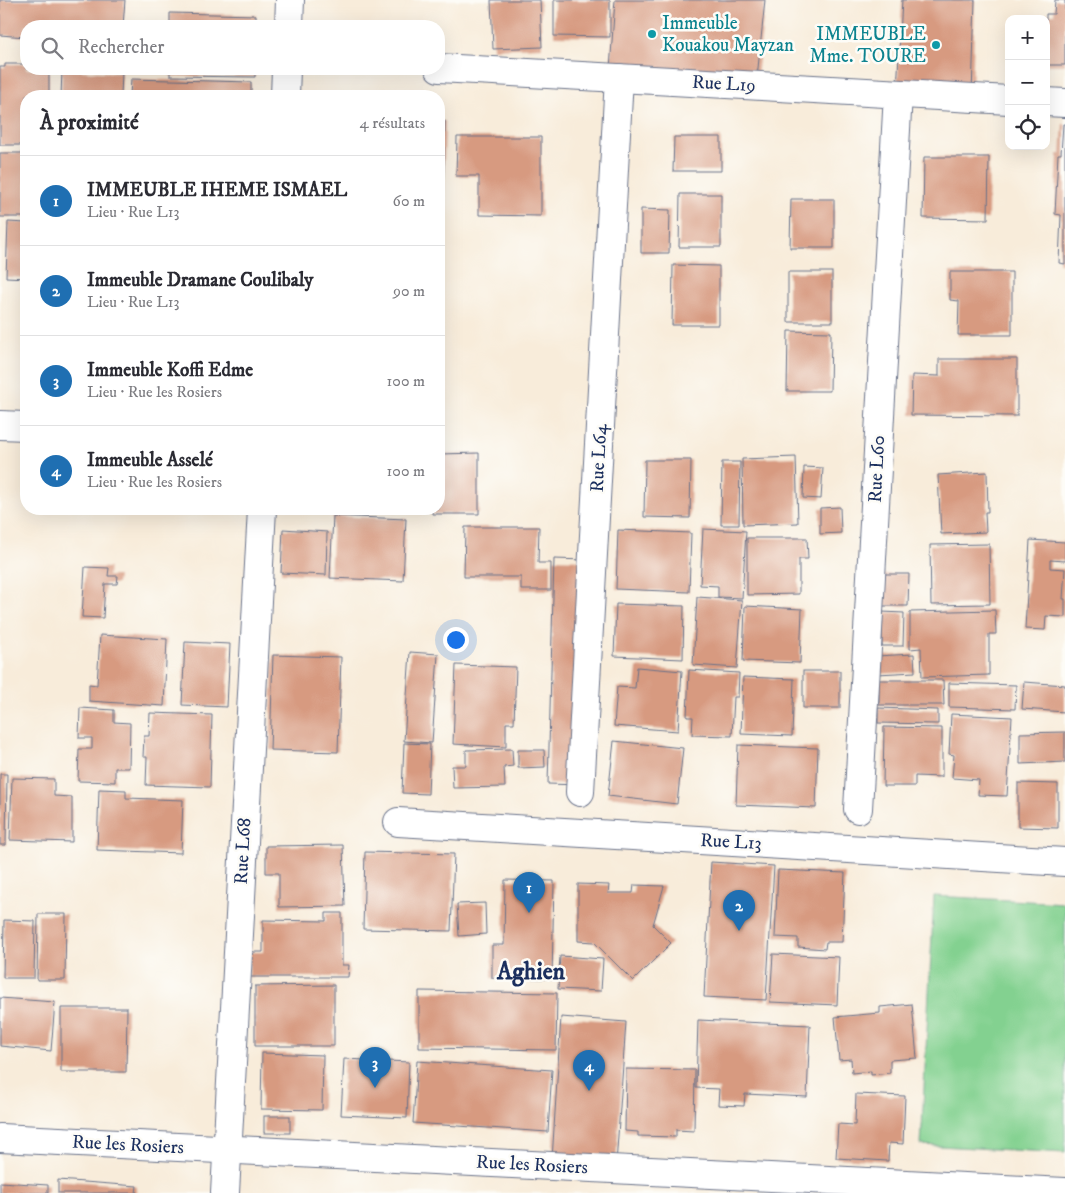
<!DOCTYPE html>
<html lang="fr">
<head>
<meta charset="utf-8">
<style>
  :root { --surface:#fff; --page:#f2f2f3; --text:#2b2b33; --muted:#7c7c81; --line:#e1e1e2; --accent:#1f6fb2 }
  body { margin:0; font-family:"IM FELL DW Pica",serif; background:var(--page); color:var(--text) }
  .controls { position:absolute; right:15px; top:15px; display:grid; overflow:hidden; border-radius:10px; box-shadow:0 5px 20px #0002 }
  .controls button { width:45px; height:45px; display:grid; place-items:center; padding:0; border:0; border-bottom:1px solid var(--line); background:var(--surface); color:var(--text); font:25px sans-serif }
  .you { position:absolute; left:455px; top:639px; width:18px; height:18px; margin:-12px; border:4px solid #fff; border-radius:50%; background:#1a73e8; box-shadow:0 0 0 8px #1a73e833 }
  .badge { display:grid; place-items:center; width:32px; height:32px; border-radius:50%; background:var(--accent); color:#fff; font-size:16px; font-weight:700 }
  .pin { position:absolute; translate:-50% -41px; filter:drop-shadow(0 1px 2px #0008) }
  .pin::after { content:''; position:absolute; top:26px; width:18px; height:15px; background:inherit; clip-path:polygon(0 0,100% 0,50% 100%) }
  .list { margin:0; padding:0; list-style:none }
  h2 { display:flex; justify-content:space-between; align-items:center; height:65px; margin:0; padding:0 20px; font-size:21px }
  h2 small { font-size:16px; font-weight:400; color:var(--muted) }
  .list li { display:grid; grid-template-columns:32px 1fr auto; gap:15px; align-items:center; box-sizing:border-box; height:90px; padding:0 20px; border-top:1px solid var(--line) }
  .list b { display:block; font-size:19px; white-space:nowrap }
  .list p { margin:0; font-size:16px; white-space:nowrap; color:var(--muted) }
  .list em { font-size:16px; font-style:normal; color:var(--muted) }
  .icon { flex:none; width:28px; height:28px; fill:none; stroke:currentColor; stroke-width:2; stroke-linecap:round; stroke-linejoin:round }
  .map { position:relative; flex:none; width:1065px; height:1193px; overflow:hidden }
  .search { position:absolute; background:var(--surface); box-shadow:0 5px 20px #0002; left:20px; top:20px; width:425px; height:55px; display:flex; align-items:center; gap:12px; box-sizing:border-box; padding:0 18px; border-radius:20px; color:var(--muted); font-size:19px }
  .panel { position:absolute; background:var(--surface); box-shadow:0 5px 20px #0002; left:20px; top:90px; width:425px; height:425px; border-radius:20px }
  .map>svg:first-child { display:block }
</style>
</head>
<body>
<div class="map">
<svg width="1065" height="1193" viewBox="0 0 1065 1193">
  <rect width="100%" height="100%" fill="#fdfcf7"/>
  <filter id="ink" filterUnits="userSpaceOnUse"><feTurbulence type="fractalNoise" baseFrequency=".02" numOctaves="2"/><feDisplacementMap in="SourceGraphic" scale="10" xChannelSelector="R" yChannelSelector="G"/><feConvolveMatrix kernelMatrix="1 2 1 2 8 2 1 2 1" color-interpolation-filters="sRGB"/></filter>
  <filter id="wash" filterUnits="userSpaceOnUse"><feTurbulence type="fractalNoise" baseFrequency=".0096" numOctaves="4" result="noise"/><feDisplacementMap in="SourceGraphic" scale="20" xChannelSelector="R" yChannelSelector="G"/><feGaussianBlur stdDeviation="1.12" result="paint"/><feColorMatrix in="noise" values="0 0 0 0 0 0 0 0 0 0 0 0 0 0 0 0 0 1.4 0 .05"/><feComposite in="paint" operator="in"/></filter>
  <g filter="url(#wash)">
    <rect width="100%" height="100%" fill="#f8ecda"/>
    <path fill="#83d190" stroke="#4f8077" d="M934,896L1065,903V1153L921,1145Z"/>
    <g id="blocks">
      <g fill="#d79a80">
        <path d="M0,0H125L123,26H26V37L0,35Z"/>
        <path d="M491,0H540L542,47L493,49Z"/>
        <path d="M554,0H610V37L554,36Z"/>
        <path d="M615,0H765L757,78L610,69Z"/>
        <path d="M902,0H975L972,95L897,90Z"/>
        <path d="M1055,0H1065V65H1046V14H1054Z"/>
        <path d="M170,13L256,15V26H170Z"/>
        <path d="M5,64H26V69H49V96H26V145H0V67H5Z"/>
        <path d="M170,69H255V77L170,76Z"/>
        <path d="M62,70L122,73L121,95L61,96Z"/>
        <path d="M131,79L251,82V96H130Z"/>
        <path d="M439,121H445L443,202H439Z"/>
        <path d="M1063,124H1065V264L1059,263L1061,215L1055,214L1058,154H1061Z"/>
        <path d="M457,137H541V216L479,215V176H456Z"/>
        <path d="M674,137H721V171H673Z"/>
        <rect x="0" y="153" width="26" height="64"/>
        <path d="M924,157H989L988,219L923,218Z"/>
        <path d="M680,194H721V247H679Z"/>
        <path d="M791,199H834V248H790Z"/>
        <path d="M641,209L670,210L669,253H641Z"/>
        <path d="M8,222L26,223V278L6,277Z"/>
        <path d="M673,265L719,266V325H672Z"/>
        <rect x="788" y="272" width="44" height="50"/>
        <path d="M950,272H1012V335H958L959,301L950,300Z"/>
        <path d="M788,331L831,332L830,391H787Z"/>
        <path d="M939,359H1017V416L911,415L912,375L939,376Z"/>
        <path d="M479,453V514H432V509H439V454Z"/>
        <path d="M796,457L798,523L743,525L742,459Z"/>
        <path d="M645,460H691L690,518L644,517Z"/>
        <path d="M722,462H740L739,525H721Z"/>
        <path d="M804,467L823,468L821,499L803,498Z"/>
        <path d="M987,472L988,512H985L986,532L941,534L938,475Z"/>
        <path d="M840,507L841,533L820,534V508Z"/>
        <path d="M358,509H409V511L358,512Z"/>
        <path d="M333,516L406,519L403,581L330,578Z"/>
        <path d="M465,527H539L538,563H551V590H521V577H464Z"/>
        <path d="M283,529L327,532L326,575L281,573Z"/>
        <path d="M703,529L746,531L742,598L718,597V586L700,585Z"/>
        <path d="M618,530L691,533L689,592L616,589Z"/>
        <path d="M747,538H807L808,559H799V594L747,595Z"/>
        <path d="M1030,540L1065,542V561L1050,560V568L1065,569L1063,599H1065V617L1046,616L1045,630L1025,629Z"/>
        <path d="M989,544L990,604L931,605L930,545Z"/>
        <path d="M554,559L585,560L579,785L548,784Z"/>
        <path d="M85,567L109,568L108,576H118L117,584H105L103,618L82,617Z"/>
        <path d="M882,574H909L908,606H881Z"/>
        <path d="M697,597L742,600L737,668L693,665Z"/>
        <path d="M616,604L684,606L683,659L614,656Z"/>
        <path d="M745,606L802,609L800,663L743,661Z"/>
        <path d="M995,610L996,634H989V675L922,677L921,648L910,649V612Z"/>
        <path d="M882,612L904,613L903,646H882Z"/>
        <path d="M100,635L167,639L164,706L89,701V684L97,685Z"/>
        <path d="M185,642L230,644L227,707L182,705Z"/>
        <path d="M410,652L438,654L432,743L404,741Z"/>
        <path d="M914,654L915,672L877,674L876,656Z"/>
        <path d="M273,655L341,657L338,752L270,750Z"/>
        <path d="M456,665L516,667L514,723H506V747L453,744Z"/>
        <path d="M637,667L682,671L678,731L614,726L617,687L635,688Z"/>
        <path d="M689,670L739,673L738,697H734L732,736L692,735L693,717H687Z"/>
        <rect x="803" y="671" width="37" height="37"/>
        <path d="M743,677L794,679L792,736L741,734Z"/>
        <path d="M879,680H943L944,705H879Z"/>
        <path d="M1024,682L1065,685V712L1022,709Z"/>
        <path d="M949,683L1016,685L1015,709L949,707Z"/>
        <path d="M80,708L114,710V722L130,723L129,768H115V782L78,781L79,749H92V738H79Z"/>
        <path d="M878,708L938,710V724L878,723Z"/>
        <path d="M150,713L212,715L210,787L146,785L147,757H143L144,736H149Z"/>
        <path d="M951,714L1012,717L1007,796L978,795L979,780L952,778L954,755L949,754Z"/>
        <path d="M884,727L942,728V777L915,776V786H883Z"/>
        <path d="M1065,732V762L1020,764V733Z"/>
        <path d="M614,741L683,748L677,804L608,796Z"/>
        <path d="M404,743L430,744L428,794L402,793Z"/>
        <path d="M738,745L818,748L816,808L736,805Z"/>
        <path d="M512,749L513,766L504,767L505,787L453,788L452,766H466V750Z"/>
        <path d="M518,750H544L545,767L518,768Z"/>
        <path d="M0,774H7L6,845H0Z"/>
        <path d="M12,778L54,779V796L72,797V842L10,840Z"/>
        <path d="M1018,783L1058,784V828L1018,827Z"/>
        <path d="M99,789L126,790V798L183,800L181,853L97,850Z"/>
        <path d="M343,845L345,906L279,907V873H266V846Z"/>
        <path d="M365,852L454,854L451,931L363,929Z"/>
        <path d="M711,862L774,866L766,1000L704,997Z"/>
        <path d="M778,870L845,873L842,942H826L825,949L798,947V938L775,937Z"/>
        <path d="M505,880L554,881L552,979L492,978V945H504Z"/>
        <path d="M578,884L609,885L608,893H633L634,885L664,886L653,925L671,943L633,981L594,942L578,941Z"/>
        <path d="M485,903L486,934L459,936L457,904Z"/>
        <path d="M326,913H342V965H349L348,977H249V952H263V920L326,921Z"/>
        <path d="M38,914H66L65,980H37Z"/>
        <path d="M4,920L35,921L34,978H3Z"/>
        <path d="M773,954L839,957L837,1005L770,1002Z"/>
        <path d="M560,956L603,959L601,991L558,989Z"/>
        <path d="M334,985V1046H255V986Z"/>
        <path d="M419,991L557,993L556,1050L419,1048Z"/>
        <path d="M0,998L55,1002L51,1051L0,1046Z"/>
        <path d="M912,1004L917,1058L890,1060V1073L871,1075V1071L852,1073L851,1059L839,1060L835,1017L880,1013V1007Z"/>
        <path d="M61,1008H127L126,1072H61Z"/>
        <path d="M561,1017L626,1022L616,1164L552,1160Z"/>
        <path d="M698,1020L810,1025L807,1097L745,1094L744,1106L718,1105L719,1089L696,1088Z"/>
        <path d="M262,1053L323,1055L322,1110L261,1109Z"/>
        <path d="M344,1059L409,1062L407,1118L341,1115Z"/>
        <path d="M417,1061L552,1070L548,1132L413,1123Z"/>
        <path d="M626,1069L695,1070L694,1131L676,1130V1137L638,1136V1132L625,1131Z"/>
        <path d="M856,1094L905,1096L903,1144L889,1143L888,1161L836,1158L838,1124L855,1125Z"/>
        <rect x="264" y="1116" width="26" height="17"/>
        <path d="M58,1180L137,1186L136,1193H58Z"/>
        <path d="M0,1182L48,1185V1193H0Z"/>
      </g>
    </g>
  </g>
  <g filter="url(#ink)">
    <use href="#blocks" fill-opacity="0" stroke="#687189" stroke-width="1"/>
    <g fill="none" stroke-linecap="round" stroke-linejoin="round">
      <g stroke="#687189" stroke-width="30">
        <g id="minor">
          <path d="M289,26L290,0"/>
          <path d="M439,68L1009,100"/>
          <path d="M285,96L286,69"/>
          <path d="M1046,102L1065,103"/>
          <path d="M0,425L26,426"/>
          <path d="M580,792L619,78"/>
          <path d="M858,809L898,94"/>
          <path d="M398,822L1065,862"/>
          <path d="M0,1138L1065,1192"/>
          <path d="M225,1193L262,509"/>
        </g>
      </g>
      <use href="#minor" stroke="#fff" stroke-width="28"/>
    </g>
  </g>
  <g fill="#0f9aa8" stroke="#fdfcf7" stroke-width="2">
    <circle cx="652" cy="34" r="5"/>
    <circle cx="936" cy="45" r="5"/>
  </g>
  <g text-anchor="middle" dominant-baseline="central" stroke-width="5" stroke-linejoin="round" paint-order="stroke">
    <g font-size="19" fill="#0d838f" stroke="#fdfcf7" text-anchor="start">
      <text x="662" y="23">Immeuble<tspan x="662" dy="22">Kouakou Mayzan</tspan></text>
      <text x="926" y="34" text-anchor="end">IMMEUBLE<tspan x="926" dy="22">Mme. TOURE</tspan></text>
    </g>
    <g font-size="19" fill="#1b2f5e" stroke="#fdfcf7">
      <text transform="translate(724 84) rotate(3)">Rue L19</text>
      <text transform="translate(599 458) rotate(-87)">Rue L64</text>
      <text transform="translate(877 469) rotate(-87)">Rue L60</text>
      <text transform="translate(731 842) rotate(3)">Rue L13</text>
      <text transform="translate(243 851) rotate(-87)">Rue L68</text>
      <text transform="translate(128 1145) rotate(3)">Rue les Rosiers</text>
      <text transform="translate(532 1165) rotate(3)">Rue les Rosiers</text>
    </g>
    <g font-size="24" font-weight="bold" fill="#1b2f5e" stroke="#fdfcf7">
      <text x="531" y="972">Aghien</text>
    </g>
  </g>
</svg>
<div class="controls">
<button>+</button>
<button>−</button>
<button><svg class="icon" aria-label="locate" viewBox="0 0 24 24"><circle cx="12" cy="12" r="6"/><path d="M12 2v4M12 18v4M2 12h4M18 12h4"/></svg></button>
</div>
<div class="you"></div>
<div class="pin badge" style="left:529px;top:913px">1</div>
<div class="pin badge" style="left:739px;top:931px">2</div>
<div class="pin badge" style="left:375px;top:1088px">3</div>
<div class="pin badge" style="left:589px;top:1091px">4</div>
<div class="search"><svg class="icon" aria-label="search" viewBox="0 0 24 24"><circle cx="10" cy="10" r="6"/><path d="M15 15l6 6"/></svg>Rechercher</div>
<section class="panel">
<h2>À proximité<small>4 résultats</small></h2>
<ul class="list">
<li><span class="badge">1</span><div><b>IMMEUBLE IHEME ISMAEL</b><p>Lieu · Rue L13</p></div><em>60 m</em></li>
<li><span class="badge">2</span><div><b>Immeuble Dramane Coulibaly</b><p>Lieu · Rue L13</p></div><em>90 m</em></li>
<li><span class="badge">3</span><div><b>Immeuble Koffi Edme</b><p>Lieu · Rue les Rosiers</p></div><em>100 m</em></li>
<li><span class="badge">4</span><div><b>Immeuble Asselé</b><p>Lieu · Rue les Rosiers</p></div><em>100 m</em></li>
</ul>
</section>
</div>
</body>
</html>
